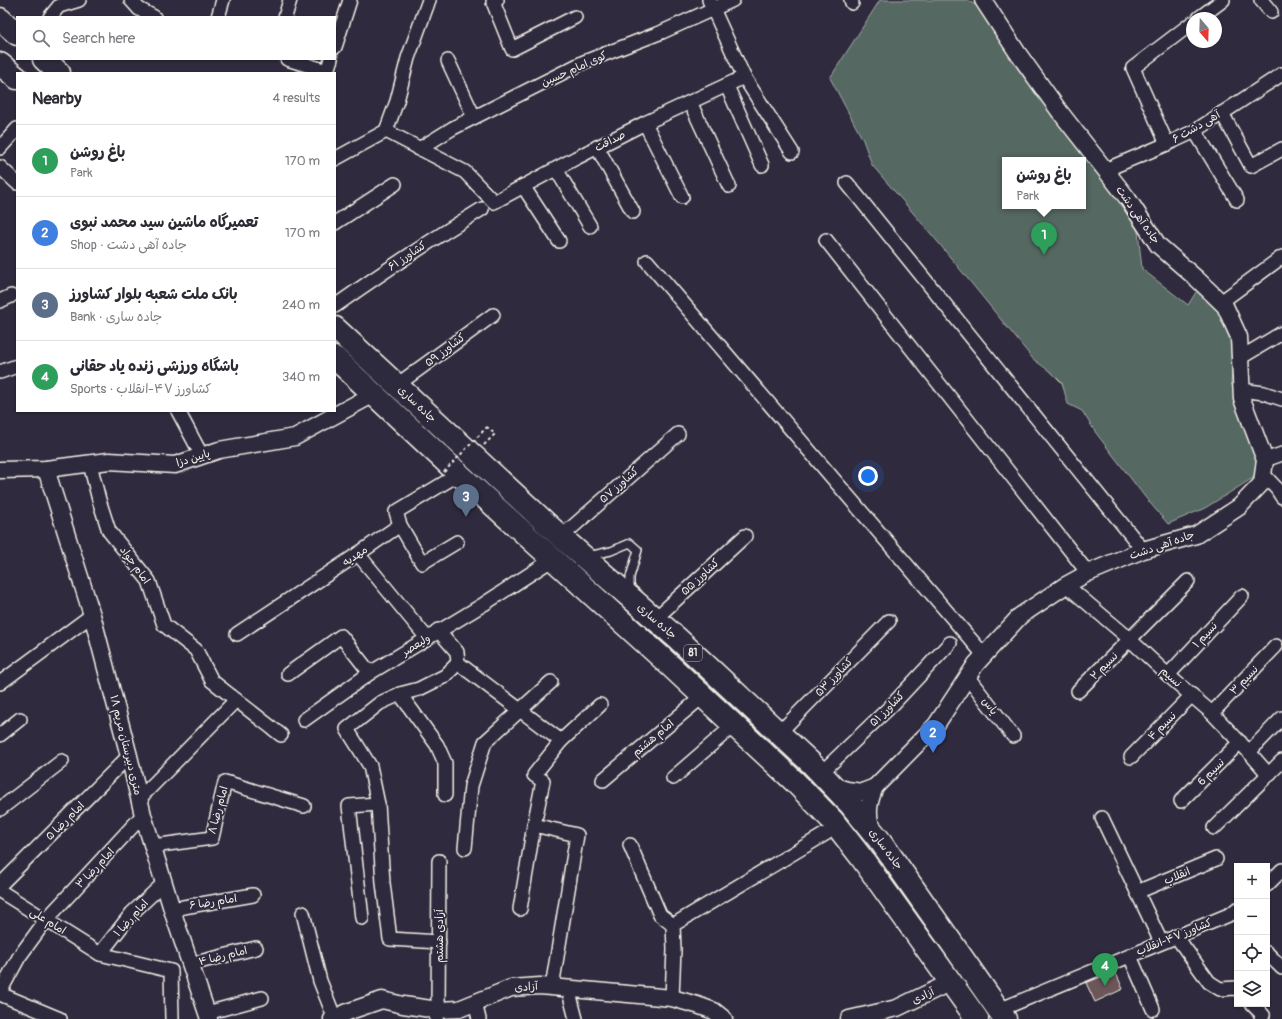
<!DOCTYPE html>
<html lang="en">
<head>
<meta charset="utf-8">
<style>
  :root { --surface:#fff; --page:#f7f7f7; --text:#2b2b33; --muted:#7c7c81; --line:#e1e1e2; --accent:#8a5d65 }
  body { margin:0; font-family:Pangolin,"Playpen Sans Arabic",sans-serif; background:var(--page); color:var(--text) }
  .controls { position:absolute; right:12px; bottom:12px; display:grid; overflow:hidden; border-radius:0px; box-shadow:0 1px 3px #0004 }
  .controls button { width:36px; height:36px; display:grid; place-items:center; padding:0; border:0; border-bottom:1px solid var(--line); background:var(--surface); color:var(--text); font:20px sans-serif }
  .compass { position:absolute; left:1186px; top:12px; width:36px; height:36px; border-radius:50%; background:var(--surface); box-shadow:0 1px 3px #0004; rotate:161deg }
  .you { position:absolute; left:868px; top:476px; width:14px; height:14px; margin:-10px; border:3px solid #fff; border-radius:50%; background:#1a73e8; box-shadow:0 0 0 6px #1a73e833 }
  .badge { display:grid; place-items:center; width:26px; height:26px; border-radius:50%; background:var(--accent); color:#fff; font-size:13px; font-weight:700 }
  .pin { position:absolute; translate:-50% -33px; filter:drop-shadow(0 1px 2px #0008) }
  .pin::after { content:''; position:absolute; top:21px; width:14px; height:12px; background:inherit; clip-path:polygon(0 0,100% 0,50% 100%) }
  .popup { position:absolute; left:1002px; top:157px; width:84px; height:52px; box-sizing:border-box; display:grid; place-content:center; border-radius:0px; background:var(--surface); filter:drop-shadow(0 1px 3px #0005); font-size:13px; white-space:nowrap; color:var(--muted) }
  .popup b { font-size:15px; color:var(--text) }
  .popup::after { content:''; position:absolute; left:50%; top:100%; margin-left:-8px; border:8px solid transparent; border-top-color:var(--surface) }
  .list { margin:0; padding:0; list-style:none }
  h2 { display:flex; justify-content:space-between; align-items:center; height:52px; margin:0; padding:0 16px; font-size:17px }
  h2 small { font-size:13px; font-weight:400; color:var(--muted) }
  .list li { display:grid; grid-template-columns:26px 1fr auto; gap:12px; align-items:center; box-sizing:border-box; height:72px; padding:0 16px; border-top:1px solid var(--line) }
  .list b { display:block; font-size:15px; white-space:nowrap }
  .list p { margin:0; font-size:13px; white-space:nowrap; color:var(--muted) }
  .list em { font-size:13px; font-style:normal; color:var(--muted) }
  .icon { flex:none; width:22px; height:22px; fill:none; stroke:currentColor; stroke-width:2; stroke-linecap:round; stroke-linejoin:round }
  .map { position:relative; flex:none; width:1282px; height:1019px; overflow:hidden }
  .search { position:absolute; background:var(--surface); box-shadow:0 1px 3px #0004; left:16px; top:16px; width:320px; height:44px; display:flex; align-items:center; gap:10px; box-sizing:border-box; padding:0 14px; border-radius:0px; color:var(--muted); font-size:15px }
  .panel { position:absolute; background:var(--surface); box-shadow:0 1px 3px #0004; left:16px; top:72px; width:320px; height:340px; border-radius:0px }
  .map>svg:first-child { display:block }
</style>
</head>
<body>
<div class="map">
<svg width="1282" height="1019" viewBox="0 0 1282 1019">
  <rect width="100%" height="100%" fill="#2f2a3d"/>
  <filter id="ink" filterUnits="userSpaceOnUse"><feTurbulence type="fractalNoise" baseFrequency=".025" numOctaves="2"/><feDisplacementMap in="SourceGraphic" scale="8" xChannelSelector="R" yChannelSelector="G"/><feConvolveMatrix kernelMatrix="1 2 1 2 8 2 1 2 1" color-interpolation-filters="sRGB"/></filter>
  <g filter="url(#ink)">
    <path fill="#546862" stroke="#a4aca5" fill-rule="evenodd" d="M880,0H967L979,7L1137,222L1142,269L1188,305L1198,289L1204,292L1229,325L1235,348L1231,382L1261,459L1253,478L1205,508L1168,524L1145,497L1096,433L1082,411L1068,404L1062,383L1052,373L1033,359L937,241L872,165L863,140L830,78ZM1005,160H1083V206H1005Z"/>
    <path fill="#6c575a" stroke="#f4f1e8" d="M1115,971L1123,989L1095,1002L1086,983Z"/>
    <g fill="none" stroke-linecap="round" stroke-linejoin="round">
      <g stroke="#f4f1e8" stroke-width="10">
        <path id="service" d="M588,556L611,551L630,543L638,550L630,577V591"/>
      </g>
      <g stroke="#f4f1e8" stroke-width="16">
        <g id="minor">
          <path d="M131,0L139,9L154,17"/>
          <path d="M497,0L493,2L512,49L575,17"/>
          <path d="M851,0L852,3"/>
          <path d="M1261,0L1271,12"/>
          <path d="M50,17L59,6L79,0"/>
          <path d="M218,17L223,0"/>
          <path d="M285,17L290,0"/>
          <path d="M1199,18L1223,0"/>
          <path d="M335,47L350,0"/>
          <path d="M287,59L327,71L331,59"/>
          <path d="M448,61L474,117"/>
          <path d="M744,77L792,152"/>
          <path d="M727,86L762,165"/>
          <path d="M690,102L729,186"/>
          <path d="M1222,113L1251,166L1282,149"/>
          <path d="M645,123L682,197"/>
          <path d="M386,131L397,101L408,58L429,0"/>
          <path d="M1195,131L1237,200"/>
          <path d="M1167,144L1133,68L1192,23"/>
          <path d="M597,147L633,212"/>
          <path d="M0,148L17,129"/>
          <path d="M419,149L453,128L584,62L662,32L733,0"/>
          <path d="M335,159L386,131L465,172L494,202L576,158L645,123L744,77L709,0"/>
          <path d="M0,167L17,183"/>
          <path d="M556,169L590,226"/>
          <path d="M1105,170L1167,144L1195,131L1282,74"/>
          <path d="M847,183L1143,550"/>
          <path d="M523,186L559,241"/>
          <path d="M335,223L395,184"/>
          <path d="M826,240L1088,573"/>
          <path d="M647,261L984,655"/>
          <path d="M0,301L11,296"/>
          <path d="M1221,302L1282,257"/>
          <path d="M335,306C383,272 431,240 482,209"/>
          <path d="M1240,358L1282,333"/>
          <path d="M0,372L17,366"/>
          <path d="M397,385L493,315"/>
          <path d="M1241,390L1264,393L1282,399"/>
          <path d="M178,411L202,456"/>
          <path d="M1265,460L1282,454"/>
          <path d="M90,464L99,500L109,531L149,581L164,625L196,650L212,681L281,735"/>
          <path d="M1263,474L1277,489L1282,497"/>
          <path d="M400,525L422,563L457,542"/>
          <path d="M561,537L678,434"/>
          <path d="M358,554L427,638"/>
          <path d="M1066,585L1125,635L1170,677L1212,713L1249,752L1269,775"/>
          <path d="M655,619L745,536"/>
          <path d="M438,630L457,652L458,663L561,741L534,775L543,781L534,825L577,835L552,987"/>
          <path d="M237,634L358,554L400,525L396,512L459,474"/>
          <path d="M288,674L341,636L370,673"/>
          <path d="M1168,675L1242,596"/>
          <path d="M967,676L1013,736"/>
          <path d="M0,683L92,615"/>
          <path d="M1078,691L1188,581"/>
          <path d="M400,694L437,745L445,763V795"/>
          <path d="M1212,713L1276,646"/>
          <path d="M304,720L370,673L484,604L553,559"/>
          <path d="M779,733L889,621"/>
          <path d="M0,735L20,719"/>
          <path d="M561,741L600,705"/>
          <path d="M1249,752L1282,718"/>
          <path d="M1131,757L1192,695"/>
          <path d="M821,773L892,705L950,643"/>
          <path d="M673,778L734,725"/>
          <path d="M603,780L703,696"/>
          <path d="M139,799L236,700"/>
          <path d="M1181,801L1240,742"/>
          <path d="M0,809L62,761"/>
          <path d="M1102,818L1161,942"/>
          <path d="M1214,828L1282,761"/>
          <path d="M630,845L660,915L673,925"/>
          <path d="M153,846L212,838L225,782L304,806"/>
          <path d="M465,848L471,786L485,742L551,682"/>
          <path d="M0,885L129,756"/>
          <path d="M1267,885L1282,870"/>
          <path d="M0,891L100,954L171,971L172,1019"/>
          <path d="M1137,892L1216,859"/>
          <path d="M172,909L253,895"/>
          <path d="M520,909L534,825"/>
          <path d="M303,913L320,981L335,1019"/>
          <path d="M362,918L349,806L378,804"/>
          <path d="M1176,936L1209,982L1220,989L1236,988L1237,989"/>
          <path d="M439,942L390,939L383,883L378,804L370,766L347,729L380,703L400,694L419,689L445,676L458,663"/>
          <path d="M1267,953L1282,968"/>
          <path d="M100,954L132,913L164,883"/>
          <path d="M1130,956L1153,1009"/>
          <path d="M191,964L256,948"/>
          <path d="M568,988L576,1019"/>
          <path d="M0,992L19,957L46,920L143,815"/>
          <path d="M0,994L60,1019"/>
          <path d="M672,998L674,949L673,925L837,827"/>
          <path d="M475,1003L479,1019"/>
          <path d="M1252,1004L1263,1015L1261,1019"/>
          <path d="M999,1010L1231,914L1237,909"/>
          <path d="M207,1013L262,998"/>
          <path d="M436,1019L438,1010L439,861"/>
        </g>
      </g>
      <g stroke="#f4f1e8" stroke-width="19">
        <g id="tertiary">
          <path d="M46,469L92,615L129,756L143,815L175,919L209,1019"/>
          <path d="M0,470L46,469L109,461L175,465L219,450L295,437L374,394"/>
          <path d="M833,786L847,790L862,792L875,787"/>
          <path d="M872,831C867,813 868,804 875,787L936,725L976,664L1020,616L1066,585L1088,573L1143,550L1196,535L1239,507L1262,483L1265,460L1242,399L1239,337L1225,306L1197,279L1158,245L1128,199L1060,112L1017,52L983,0"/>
          <path d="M332,1019L350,1011L382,1000L403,1005L438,1010L459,1009L511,988L540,986L672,998L697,1005L714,1011L724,1019"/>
          <path d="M849,1019L897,1008L951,982"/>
        </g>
      </g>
      <g stroke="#f4f1e8" stroke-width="25">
        <g id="trunk">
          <path d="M0,19L17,34"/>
          <path d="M44,59L59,73"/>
          <path d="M0,64L17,78"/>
          <path d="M335,328L561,537L678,639L811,763L851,805L881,842L1005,1019"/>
          <path d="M335,358L459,474L662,658L794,781L833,821L861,857L977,1019"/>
        </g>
      </g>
      <path stroke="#f4f1e8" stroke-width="2" stroke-dasharray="3 3" stroke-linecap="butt" d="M484,445L495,434L487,427"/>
      <use href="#service" stroke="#2f2a3d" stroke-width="7"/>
      <use href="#minor" stroke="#2f2a3d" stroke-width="13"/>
      <use href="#tertiary" stroke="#2f2a3d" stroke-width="16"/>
      <use href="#trunk" stroke="#2f2a3d" stroke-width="22"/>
      <path stroke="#f4f1e8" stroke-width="2" stroke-dasharray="3 3" stroke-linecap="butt" d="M444,472L487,427"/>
    </g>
  </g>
  <g text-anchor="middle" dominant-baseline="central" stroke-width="3.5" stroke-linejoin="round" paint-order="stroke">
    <rect fill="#2f2a3d" stroke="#b9b5b5" stroke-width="1" x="684" y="645" width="18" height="16" rx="3"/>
    <g font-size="10" font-weight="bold" fill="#f4f1e8">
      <text x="693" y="653">81</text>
    </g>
    <g font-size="11" fill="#f4f1e8" stroke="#2f2a3d">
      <text transform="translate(574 69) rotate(-24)">کوی امام حسین</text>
      <text transform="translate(1196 127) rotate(-30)">آهی دشت ۶</text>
      <text transform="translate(610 141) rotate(-27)">صداقت</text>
      <text transform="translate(1138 215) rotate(55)">جاده آهی دشت</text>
      <text transform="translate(407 256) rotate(-34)">کشاورز ۶۱</text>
      <text transform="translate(445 350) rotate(-37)">کشاورز ۵۹</text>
      <text transform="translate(417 404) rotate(43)">جاده ساری</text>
      <text transform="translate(193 458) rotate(-17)">پایین دزا</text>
      <text transform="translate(619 485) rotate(-41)">کشاورز ۵۷</text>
      <text transform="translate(1162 545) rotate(-19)">جاده آهی دشت</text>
      <text transform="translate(355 556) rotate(-34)">مهدیه</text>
      <text transform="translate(135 565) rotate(54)">امام جواد</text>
      <text transform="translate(700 577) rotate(-43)">کشاورز ۵۵</text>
      <text transform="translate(657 621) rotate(41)">جاده ساری</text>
      <text transform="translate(1205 635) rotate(-47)">نسیم ۱</text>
      <text transform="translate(416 645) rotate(-32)">ولیعصر</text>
      <text transform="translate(1104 666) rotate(-45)">نسیم ۲</text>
      <text transform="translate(834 677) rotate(-46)">کشاورز ۵۳</text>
      <text transform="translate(1171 677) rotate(42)">نسیم</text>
      <text transform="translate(1244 680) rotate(-46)">نسیم ۳</text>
      <text transform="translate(990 706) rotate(53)">یاس</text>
      <text transform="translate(887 709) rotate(-45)">کشاورز ۵۱</text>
      <text transform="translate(1162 726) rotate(-45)">نسیم ۴</text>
      <text transform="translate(653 738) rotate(-40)">امام هشتم</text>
      <text transform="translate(126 745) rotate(76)">۱۸ متری دبیرستان مریم</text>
      <text transform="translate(1211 772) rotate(-45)">نسیم 6</text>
      <text transform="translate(218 810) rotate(-75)">امام رضا ۸</text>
      <text transform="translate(65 821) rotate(-45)">امام رضا ۵</text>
      <text transform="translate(886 849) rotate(53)">جاده ساری</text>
      <text transform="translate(95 868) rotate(-47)">امام رضا ۳</text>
      <text transform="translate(1177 876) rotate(-23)">انقلاب</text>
      <text transform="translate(213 902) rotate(-9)">امام رضا ۶</text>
      <text transform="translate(131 918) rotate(-48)">امام رضا ۱</text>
      <text transform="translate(48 921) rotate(32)">امام علی</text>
      <text transform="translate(439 936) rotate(-90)">آزادی هشتم</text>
      <text transform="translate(1174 937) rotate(-22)">کشاورز ۴۷-انقلاب</text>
      <text transform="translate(223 956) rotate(-14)">امام رضا ۴</text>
      <text transform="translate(526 987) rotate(-4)">آزادی</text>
      <text transform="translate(923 996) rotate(-26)">آزادی</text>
    </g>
  </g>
</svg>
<div class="controls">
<button>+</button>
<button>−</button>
<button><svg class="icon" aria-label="locate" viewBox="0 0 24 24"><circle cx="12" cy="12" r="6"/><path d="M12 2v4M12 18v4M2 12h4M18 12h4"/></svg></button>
<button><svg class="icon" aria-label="layers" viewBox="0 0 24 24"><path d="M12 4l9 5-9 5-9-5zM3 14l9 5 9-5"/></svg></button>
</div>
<svg class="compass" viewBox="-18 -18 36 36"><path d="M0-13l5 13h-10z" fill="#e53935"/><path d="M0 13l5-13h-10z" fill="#7c7c81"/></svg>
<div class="you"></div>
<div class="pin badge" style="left:1044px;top:255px;background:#2e9e5b">1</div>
<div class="popup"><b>باغ روشن</b>Park</div>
<div class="pin badge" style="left:933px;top:753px;background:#3f7fe0">2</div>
<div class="pin badge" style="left:466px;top:517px;background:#5c6f8a">3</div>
<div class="pin badge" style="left:1105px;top:986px;background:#2e9e5b">4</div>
<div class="search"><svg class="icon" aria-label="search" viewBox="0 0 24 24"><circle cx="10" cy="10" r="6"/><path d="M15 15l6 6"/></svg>Search here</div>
<section class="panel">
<h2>Nearby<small>4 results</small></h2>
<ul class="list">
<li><span class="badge" style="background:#2e9e5b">1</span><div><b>باغ روشن</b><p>Park</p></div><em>170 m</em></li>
<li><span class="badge" style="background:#3f7fe0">2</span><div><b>تعمیرگاه ماشین سید محمد نبوی</b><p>Shop · جاده آهی دشت</p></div><em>170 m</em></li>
<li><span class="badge" style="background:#5c6f8a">3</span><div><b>بانک ملت شعبه بلوار کشاورز</b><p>Bank · جاده ساری</p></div><em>240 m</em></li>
<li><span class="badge" style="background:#2e9e5b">4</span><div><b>باشگاه ورزشی زنده یاد حقانی</b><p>Sports · کشاورز ۴۷-انقلاب</p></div><em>340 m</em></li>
</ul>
</section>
</div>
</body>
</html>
